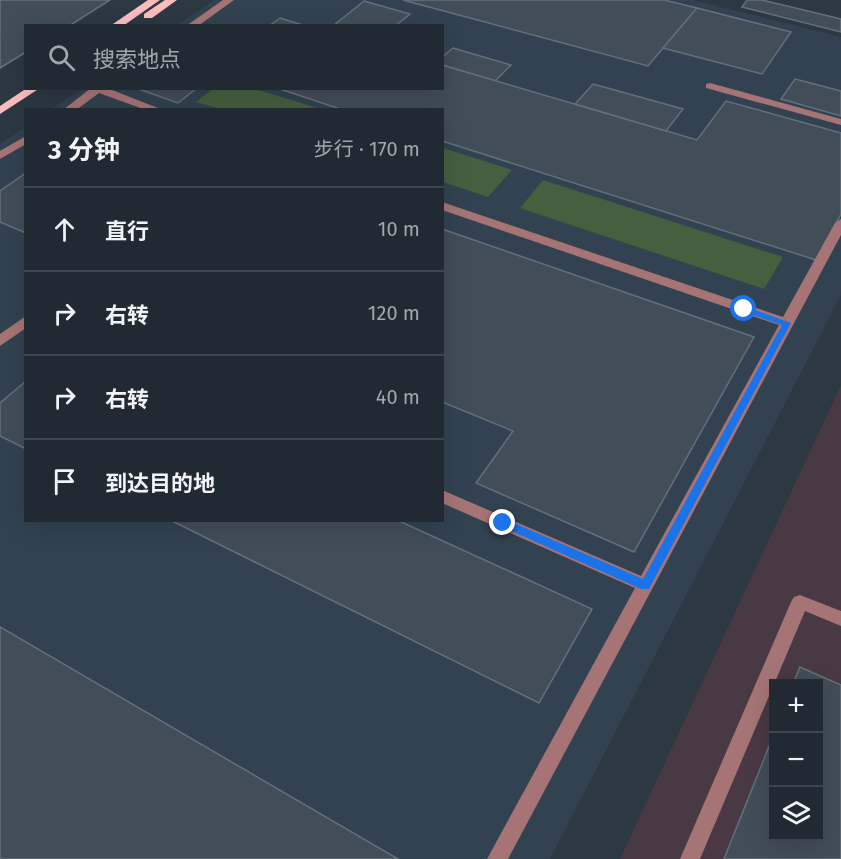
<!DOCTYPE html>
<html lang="zh">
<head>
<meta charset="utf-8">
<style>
  :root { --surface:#212a32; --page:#2d363e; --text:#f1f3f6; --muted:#a2a7ac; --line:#3e464d }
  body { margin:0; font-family:"Fira Sans","Noto Sans SC",sans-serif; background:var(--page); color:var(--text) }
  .controls { position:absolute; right:18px; bottom:18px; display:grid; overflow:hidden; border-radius:0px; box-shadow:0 6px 24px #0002 }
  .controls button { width:54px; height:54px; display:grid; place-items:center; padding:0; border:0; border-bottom:2px solid var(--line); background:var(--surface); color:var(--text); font:30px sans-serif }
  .stop { position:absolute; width:18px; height:18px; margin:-14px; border:4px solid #1a73e8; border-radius:50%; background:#fff }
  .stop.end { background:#1a73e8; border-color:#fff; box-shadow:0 2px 6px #0008 }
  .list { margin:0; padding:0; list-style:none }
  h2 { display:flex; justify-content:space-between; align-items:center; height:78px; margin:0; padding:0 24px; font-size:26px }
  h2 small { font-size:20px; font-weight:400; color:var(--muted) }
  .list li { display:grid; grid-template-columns:39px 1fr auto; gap:18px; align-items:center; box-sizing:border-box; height:84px; padding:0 24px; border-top:2px solid var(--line) }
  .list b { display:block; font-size:22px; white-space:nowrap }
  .list em { font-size:20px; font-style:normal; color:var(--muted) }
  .icon { flex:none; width:33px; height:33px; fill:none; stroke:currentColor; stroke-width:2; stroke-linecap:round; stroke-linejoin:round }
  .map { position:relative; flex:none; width:841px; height:859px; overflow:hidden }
  .search { position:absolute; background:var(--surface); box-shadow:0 6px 24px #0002; left:24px; top:24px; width:420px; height:66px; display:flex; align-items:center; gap:15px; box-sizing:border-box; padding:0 21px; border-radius:0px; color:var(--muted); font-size:22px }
  .panel { position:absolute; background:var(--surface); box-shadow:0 6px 24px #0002; left:24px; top:108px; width:420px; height:414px; border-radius:0px }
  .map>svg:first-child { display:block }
</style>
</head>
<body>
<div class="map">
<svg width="841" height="859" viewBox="0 0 841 859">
  <rect width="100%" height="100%" fill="#2c3842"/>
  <path fill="#324250" d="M215,0H693L841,37V295L550,859H0V144L25,127L26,520H442V110L51,109L83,89L442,88V26L177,25Z"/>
  <path fill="#483945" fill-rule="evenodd" d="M841,385V859H620ZM774,684H818V836H774Z"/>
  <g fill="#465f3f">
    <path d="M214,88L255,89L321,109H221L196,102Z"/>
    <path d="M443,148L512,170L488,197L443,182Z"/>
    <path d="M543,180L783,257L764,289L520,208Z"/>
  </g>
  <g fill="#414d57" stroke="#64717c" stroke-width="1.5">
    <path d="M0,0H110L69,26H26V52L0,68Z"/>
    <path d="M403,0H664L697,8L648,66Z"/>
    <path d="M747,0H762L841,19V32L742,7Z"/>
    <path d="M364,1L410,14L395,26H333Z"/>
    <path d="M697,8L791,32L762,74L663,48Z"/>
    <path d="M280,18L306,26H269Z"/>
    <path d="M453,48L511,65L495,81L442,65V57Z"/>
    <path d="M442,65L697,140L726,101L841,133V214L816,260L442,141V110H343L277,88H442Z"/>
    <path d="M795,79L841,91V116L781,99Z"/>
    <path d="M593,84L683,109L666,131L575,104Z"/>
    <path d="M143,88H197L178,103L141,90Z"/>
    <path d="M26,173V233L0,222V191Z"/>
    <path d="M442,229L754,337L634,552L476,483L513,431L442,402Z"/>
    <path d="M26,381V449L0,436V403Z"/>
    <path d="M170,520H397L592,609L539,703Z"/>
    <path d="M0,627L398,859H0Z"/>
    <path d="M800,667L841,685V859H724L774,734V836H818V684H793Z"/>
  </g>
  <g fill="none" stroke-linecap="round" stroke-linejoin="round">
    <g fill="#a67475" fill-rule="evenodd">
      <path d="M223,0H234L198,26H186Z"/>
      <path d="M710,83L841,119V125L706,88V84Z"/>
      <path d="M91,88H107L163,110H146L99,93L76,110H63Z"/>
      <path d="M26,136V144L0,159V151Z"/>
      <path d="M442,202L783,317L835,223L841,219V235L508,859H487L635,588L442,503V490L641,576L779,325L442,210Z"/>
      <path d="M26,316V328L0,346V334Z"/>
      <path d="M800,595L841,611V626L805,611L700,859H680L791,602L794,597Z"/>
    </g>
    <g fill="#fbbcbe" fill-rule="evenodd">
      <path d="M148,0H160L123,26H110Z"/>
      <path d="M165,0H177L152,18H144V14Z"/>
      <path d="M27,88H40L0,114V106Z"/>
    </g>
  </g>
  <path fill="#1a73e8" d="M741,307H747L791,323L649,589H641L500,526V520H507L643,579L782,325L741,311Z"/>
</svg>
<div class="controls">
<button>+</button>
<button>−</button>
<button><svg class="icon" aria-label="layers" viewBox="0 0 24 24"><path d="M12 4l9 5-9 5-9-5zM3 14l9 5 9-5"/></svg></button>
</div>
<div class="stop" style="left:744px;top:309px"></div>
<div class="stop end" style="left:503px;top:523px"></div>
<div class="search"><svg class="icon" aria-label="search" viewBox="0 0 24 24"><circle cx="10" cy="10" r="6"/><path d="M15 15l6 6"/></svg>搜索地点</div>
<section class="panel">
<h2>3 分钟<small>步行 · 170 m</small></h2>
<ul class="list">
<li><svg class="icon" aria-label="ahead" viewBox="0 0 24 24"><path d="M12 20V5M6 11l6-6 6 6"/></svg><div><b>直行</b></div><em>10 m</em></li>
<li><svg class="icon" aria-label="right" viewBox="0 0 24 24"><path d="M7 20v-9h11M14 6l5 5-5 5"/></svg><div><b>右转</b></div><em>120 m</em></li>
<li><svg class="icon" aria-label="right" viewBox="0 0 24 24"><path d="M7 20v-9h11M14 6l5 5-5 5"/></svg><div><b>右转</b></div><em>40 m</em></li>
<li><svg class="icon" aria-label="arrive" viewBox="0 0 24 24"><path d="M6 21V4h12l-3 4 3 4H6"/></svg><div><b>到达目的地</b></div></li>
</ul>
</section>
</div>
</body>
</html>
